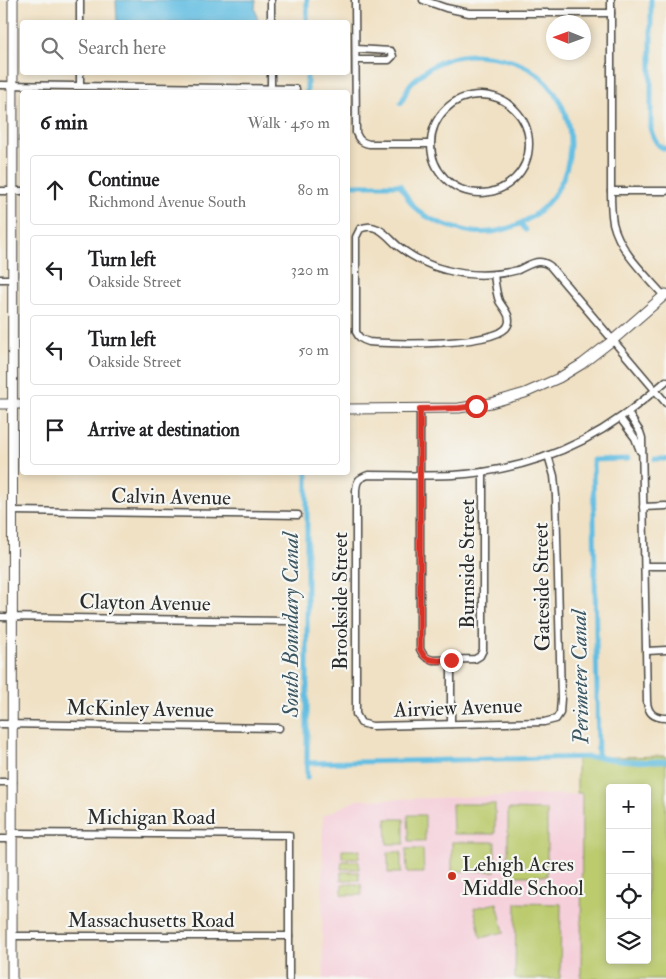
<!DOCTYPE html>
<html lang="en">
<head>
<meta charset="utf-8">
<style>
  :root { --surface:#fff; --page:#f6f6f6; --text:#202124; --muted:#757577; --line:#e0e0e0 }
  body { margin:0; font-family:"IM FELL Double Pica",serif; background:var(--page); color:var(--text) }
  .controls { position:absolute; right:15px; bottom:15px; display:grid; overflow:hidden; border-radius:5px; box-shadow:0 2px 8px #0003 }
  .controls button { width:45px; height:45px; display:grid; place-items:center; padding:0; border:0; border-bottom:1px solid var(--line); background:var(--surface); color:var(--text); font:25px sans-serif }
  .compass { position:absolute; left:546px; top:15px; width:45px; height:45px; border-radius:50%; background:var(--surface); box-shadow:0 2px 8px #0003; rotate:271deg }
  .stop { position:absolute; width:15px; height:15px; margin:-11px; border:4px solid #d93025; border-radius:50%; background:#fff }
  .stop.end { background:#d93025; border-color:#fff; box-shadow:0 1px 5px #0008 }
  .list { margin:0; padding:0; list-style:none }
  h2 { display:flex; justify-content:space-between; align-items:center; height:65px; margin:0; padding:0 20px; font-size:21px }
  h2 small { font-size:16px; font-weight:400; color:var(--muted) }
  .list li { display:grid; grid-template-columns:32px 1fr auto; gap:15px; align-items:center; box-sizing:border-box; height:70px; margin:0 10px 10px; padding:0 10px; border:1px solid var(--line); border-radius:5px }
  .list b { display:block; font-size:19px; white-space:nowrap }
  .list p { margin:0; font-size:16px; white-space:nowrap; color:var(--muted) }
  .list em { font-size:16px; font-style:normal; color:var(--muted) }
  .icon { flex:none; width:28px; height:28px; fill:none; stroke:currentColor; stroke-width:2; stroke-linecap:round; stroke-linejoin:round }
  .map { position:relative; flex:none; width:666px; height:979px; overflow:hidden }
  .search { position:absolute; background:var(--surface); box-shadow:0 2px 8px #0003; left:20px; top:20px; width:330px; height:55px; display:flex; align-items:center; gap:12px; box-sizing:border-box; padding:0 18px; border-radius:5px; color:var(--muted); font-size:19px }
  .panel { position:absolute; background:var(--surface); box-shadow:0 2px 8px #0003; left:20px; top:90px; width:330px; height:385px; border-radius:5px }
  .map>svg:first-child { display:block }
</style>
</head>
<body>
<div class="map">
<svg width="666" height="979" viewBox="0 0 666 979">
  <rect width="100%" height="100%" fill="#f6f6f2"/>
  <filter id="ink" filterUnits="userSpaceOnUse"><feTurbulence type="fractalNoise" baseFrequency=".02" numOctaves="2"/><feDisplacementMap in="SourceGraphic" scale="10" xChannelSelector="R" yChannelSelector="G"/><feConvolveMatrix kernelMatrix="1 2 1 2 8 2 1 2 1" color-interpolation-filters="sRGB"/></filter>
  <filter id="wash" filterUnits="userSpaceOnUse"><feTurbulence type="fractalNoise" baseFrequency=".0096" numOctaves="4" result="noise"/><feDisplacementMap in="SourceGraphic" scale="20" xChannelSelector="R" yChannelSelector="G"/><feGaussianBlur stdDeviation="1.12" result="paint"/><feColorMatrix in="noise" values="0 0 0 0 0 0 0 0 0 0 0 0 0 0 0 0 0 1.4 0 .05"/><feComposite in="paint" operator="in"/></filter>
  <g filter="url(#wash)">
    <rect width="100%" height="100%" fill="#f0e1c4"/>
    <path fill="#f5cfda" d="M582,794L581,979H324L322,937L323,816L357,800Z"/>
    <g fill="#bbcb6e" stroke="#737b4c" fill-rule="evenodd">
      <path d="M666,756V979H581L582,793H577V758ZM610,788H647V960H610Z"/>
      <path d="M452,804H495V834H453Z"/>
      <path d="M508,809L547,810V876H508Z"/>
      <path d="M408,815H425V841H409Z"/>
      <path d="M386,819H404V844H387Z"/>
      <rect x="452" y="842" width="43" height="29"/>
      <path d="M406,849H423L424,873H407Z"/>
      <path d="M342,850H360L359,858H342Z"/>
      <rect x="388" y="852" width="13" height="21"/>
      <path d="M342,861H359V869H341Z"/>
      <rect x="341" y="872" width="18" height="8"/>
      <path d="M342,884H361L362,895H342Z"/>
      <path d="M497,903L504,932L481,938L474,908Z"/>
      <path d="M516,903L561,904L560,979H515Z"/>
    </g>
    <path fill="#64bee2" stroke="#487486" d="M116,0H256L255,8L258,22H117Z"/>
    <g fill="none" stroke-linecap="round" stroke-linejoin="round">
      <g stroke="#64bee2" stroke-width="5">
        <path d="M307,0V22"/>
        <path d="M651,0V131C654,139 657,147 666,149"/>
        <path d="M307,72V92"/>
        <path d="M348,185H400C404,192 409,201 414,207C428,221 454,229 473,232C491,234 509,230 525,221C582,190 586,104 530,69C513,59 494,56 475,55C454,55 436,61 420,75C416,79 411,82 409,86C406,91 404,98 401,103"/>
        <path d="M521,224L526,230"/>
        <path d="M655,459H666"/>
        <path d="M598,757C621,762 643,762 666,761"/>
        <path d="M307,763L598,757L593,460L628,459"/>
        <path d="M307,778V472"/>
      </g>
    </g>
  </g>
  <g filter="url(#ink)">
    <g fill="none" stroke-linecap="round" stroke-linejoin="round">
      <g stroke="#494642" stroke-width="9">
        <g id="street">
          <path d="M80,0V22"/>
          <path d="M355,0L356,133C359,140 361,142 369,144H431"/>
          <path d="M423,0L446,8L469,13H611"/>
          <path d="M611,0V191C611,202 611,212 613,223C620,252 645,274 664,296"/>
          <path d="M271,22V0"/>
          <path d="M356,60H389L393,56L391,51L356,49"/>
          <path d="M0,85L296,89"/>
          <path d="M80,85V72"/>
          <path d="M271,88V72"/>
          <circle cx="480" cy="144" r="49"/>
          <path d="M0,191H22"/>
          <path d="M611,191H666"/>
          <path d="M494,274C495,283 496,293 499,301C503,308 512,316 508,325C500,347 390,344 369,342C362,340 359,338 356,332V237L360,229C366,226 372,226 378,229C386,233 392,241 398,246C412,257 429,266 446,270C469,276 495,276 518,270C525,267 532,262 539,262C544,262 546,263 550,266L666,403"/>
          <path d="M0,279H13"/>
          <path d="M420,409V649C423,656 426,658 433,660L475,659L480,656L483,650V472"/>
          <path d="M628,413L640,432L642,438L647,702C648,713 654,718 666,718"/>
          <path d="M620,418L635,438L640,451"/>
          <path d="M548,455L554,476L556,496L561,698L560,713L556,719L544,722L372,726L361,723L356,714V490C357,479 359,479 368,475C396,475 425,476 453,475C512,472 573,452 621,417C637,406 651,394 666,381"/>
          <path d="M643,507L666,506"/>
          <path d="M13,511L298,515"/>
          <path d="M645,566H666"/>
          <path d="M0,617L289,621"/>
          <path d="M647,651L666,650"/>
          <path d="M0,724L279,728"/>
          <path d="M451,724V660"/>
          <path d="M0,782H13"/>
          <path d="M12,833L289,835V979"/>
          <path d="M0,839H12"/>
          <path d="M12,936H289"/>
        </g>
      </g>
      <g stroke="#494642" stroke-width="11">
        <g id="secondary">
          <path d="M0,404H22"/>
          <path d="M348,409L459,408L491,403L525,393L559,378L582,364L613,340L666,294"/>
          <path d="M12,979L13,0"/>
        </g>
      </g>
      <use href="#street" stroke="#fff" stroke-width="6"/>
      <use href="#secondary" stroke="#fff" stroke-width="9"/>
    </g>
  </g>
  <g fill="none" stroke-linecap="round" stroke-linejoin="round" filter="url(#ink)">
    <path stroke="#d93025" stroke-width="6" d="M451,660C438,660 426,664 420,649V409L459,408L476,406"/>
  </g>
  <circle fill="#c8321e" stroke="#f6f6f2" stroke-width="2" cx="452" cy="876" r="5"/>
  <g text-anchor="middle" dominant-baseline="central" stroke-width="4.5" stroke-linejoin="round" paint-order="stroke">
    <g font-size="21" fill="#2b2b2b" stroke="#f6f6f2">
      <text transform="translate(171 497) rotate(1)">Calvin Avenue</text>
      <text transform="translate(467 564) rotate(-90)">Burnside Street</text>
      <text transform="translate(542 587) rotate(-91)">Gateside Street</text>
      <text transform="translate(340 601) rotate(-90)">Brookside Street</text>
      <text transform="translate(145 603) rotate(1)">Clayton Avenue</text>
      <text transform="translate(458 708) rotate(-2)">Airview Avenue</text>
      <text transform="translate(140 709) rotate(1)">McKinley Avenue</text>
      <text x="151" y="817">Michigan Road</text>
      <text x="151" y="920">Massachusetts Road</text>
    </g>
    <g font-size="21" fill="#2b2b2b" stroke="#f6f6f2" text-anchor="start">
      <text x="462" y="864">Lehigh Acres<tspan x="462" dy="24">Middle School</tspan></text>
    </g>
    <g font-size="22" font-style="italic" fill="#3c5762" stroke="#f6f6f2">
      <text transform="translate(291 625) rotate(-90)">South Boundary Canal</text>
      <text transform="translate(580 677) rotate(-91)">Perimeter Canal</text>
    </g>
  </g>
</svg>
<div class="controls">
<button>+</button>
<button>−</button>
<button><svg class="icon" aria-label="locate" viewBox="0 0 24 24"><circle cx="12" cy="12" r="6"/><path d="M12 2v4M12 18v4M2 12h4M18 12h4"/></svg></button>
<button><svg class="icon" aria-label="layers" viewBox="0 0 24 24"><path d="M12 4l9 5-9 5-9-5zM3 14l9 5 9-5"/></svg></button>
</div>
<svg class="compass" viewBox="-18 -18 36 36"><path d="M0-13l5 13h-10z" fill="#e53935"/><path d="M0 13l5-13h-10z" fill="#757577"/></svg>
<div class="stop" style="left:476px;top:406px"></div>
<div class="stop end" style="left:451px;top:660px"></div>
<div class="search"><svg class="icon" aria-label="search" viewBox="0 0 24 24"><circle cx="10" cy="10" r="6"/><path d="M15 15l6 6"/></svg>Search here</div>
<section class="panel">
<h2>6 min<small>Walk · 450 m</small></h2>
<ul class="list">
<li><svg class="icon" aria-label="ahead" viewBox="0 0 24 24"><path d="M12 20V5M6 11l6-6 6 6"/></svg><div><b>Continue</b><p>Richmond Avenue South</p></div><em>80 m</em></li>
<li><svg class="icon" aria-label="left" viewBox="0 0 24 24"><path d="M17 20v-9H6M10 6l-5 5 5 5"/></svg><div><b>Turn left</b><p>Oakside Street</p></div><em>320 m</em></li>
<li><svg class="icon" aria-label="left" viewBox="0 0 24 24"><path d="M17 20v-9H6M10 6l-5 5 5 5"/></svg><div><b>Turn left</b><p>Oakside Street</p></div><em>50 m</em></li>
<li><svg class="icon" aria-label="arrive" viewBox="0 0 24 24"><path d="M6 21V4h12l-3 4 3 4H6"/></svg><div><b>Arrive at destination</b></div></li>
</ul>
</section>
</div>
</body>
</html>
